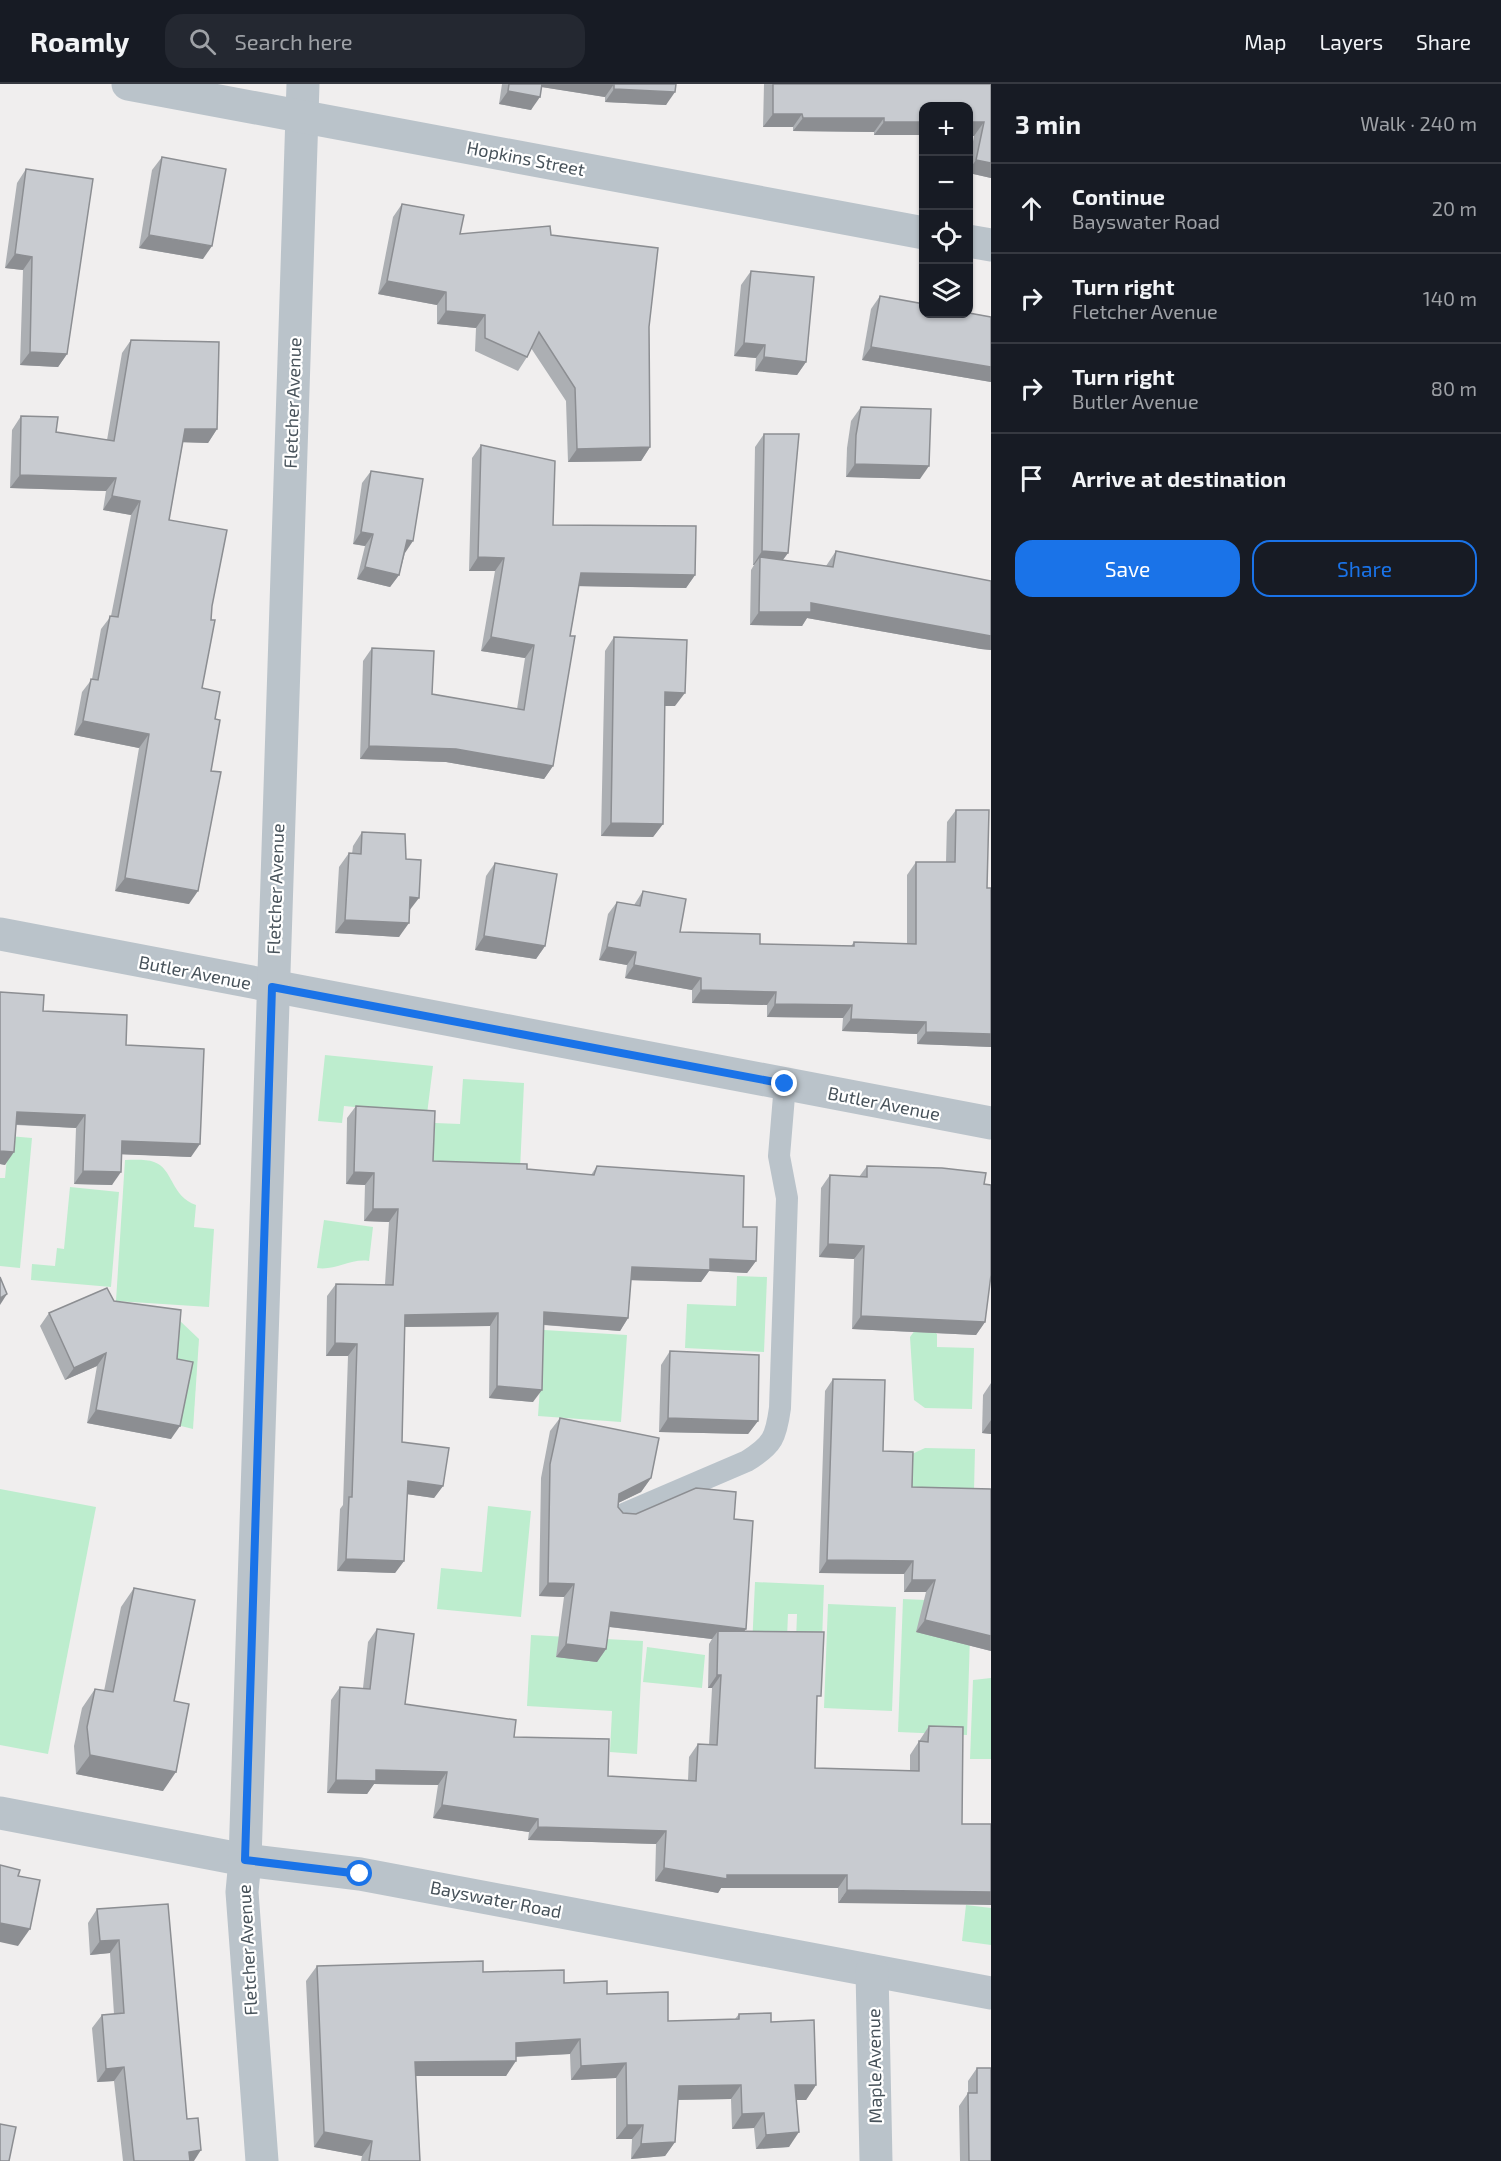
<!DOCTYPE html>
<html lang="en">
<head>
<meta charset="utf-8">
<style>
  :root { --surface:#171b24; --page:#242831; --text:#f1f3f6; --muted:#9ea1a6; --line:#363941; --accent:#1a73e8 }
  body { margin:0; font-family:"Exo 2",sans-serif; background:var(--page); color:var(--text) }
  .controls { position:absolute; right:18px; top:18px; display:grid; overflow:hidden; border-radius:12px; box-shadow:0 2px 4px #0004 }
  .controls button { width:54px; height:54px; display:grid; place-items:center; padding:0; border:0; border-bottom:2px solid var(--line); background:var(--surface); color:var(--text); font:30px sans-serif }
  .stop { position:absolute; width:18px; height:18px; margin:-14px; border:4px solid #1a73e8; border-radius:50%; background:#fff }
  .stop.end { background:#1a73e8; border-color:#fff; box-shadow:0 2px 6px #0008 }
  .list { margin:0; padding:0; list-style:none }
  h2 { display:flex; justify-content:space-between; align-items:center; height:78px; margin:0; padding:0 24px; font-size:26px }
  h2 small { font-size:20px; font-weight:400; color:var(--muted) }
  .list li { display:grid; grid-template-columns:39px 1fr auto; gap:18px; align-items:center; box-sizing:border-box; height:90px; padding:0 24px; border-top:2px solid var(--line) }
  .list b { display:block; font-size:22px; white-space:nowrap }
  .list p { margin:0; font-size:20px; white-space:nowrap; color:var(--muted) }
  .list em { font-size:20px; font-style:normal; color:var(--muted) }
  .actions { display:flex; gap:12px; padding:18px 24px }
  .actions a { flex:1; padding:14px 0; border:2px solid var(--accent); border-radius:18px; text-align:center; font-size:21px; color:var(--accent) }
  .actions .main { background:var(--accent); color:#fff }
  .icon { flex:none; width:33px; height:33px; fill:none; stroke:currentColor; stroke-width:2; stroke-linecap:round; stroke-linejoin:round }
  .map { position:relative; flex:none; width:991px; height:2077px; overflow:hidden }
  header { display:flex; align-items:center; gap:36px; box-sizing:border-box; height:84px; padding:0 30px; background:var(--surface); border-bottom:2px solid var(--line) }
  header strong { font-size:28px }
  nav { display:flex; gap:33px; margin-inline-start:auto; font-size:21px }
  .search { width:420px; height:54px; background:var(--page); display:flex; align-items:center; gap:15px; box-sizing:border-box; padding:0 21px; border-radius:18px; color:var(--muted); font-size:22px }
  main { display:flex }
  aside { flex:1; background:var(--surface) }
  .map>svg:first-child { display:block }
</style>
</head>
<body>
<header>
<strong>Roamly</strong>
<div class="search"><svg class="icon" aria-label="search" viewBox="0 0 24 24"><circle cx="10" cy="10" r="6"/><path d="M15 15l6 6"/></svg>Search here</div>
<nav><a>Map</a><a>Layers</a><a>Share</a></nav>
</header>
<main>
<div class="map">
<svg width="991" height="2077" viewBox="0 0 991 2077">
  <rect width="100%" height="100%" fill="#f0eeee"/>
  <g fill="#bdedce">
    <path d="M325,971L433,982L427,1030L344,1022L342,1039L318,1037Z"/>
    <path d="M463,995L524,999L520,1086L425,1207L435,1039L460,1040Z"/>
    <path d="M9,1052L32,1054L20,1184L0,1182V1094H5Z"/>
    <path d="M125,1076C134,1076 146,1075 154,1078C173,1084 171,1113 196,1121L194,1143L214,1145L209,1223L116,1217Z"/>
    <path d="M70,1103L119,1108L111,1203L31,1196L32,1180L55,1182L57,1164L64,1165Z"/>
    <path d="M324,1136L373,1143L369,1177C351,1174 335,1187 317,1184Z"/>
    <path d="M737,1192L767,1193L764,1268L685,1264L687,1220L736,1222Z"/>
    <path d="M179,1236L199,1255L193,1345L177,1341L134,1278Z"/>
    <path d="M921,1238L937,1250V1263L974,1264L972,1325L925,1324L914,1316L910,1253Z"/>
    <path d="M544,1246L627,1251L621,1338L538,1332Z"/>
    <path d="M925,1364L975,1365L974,1407L909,1406L912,1370Z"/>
    <path d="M0,1405L96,1423L48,1670L0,1661Z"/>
    <path d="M488,1422L531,1427L521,1533L437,1525L441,1484L482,1488Z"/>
    <path d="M755,1498L824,1501L822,1557L796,1556L797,1530H788L783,1651L748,1650Z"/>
    <path d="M903,1515L971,1518L967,1651L898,1648Z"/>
    <path d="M828,1520L896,1523L892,1627L824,1624Z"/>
    <path d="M531,1551L643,1557L637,1670L610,1668L612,1627L527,1622Z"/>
    <path d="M647,1563L705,1571L702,1604L643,1598Z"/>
    <path d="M991,1594V1675H970L973,1596Z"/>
    <path d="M966,1821L991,1824V1861L962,1857Z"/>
  </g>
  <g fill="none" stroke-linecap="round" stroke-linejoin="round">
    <path stroke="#bac3ca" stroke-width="22" d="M621,1431L747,1377C773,1361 776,1353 780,1324L787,1114L779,1072L785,1000"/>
    <g stroke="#bac3ca" stroke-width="33">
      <path d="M0,850L991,1039"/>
      <path d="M0,1729L245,1776L360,1790L991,1909"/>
      <path d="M872,1887L876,2077"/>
      <path d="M262,2077L242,1808L245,1776L303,0"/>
    </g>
    <g stroke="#bac3ca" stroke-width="33">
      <path d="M128,0L924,149"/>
      <path d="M968,157L991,161"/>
    </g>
  </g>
  <g fill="#acafb3">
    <path d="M501,0H676L666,21L605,18V13L542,3L531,26L499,20L502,0Z"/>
    <path d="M764,0H991V94L969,89V80L974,52L924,22V51H874V48L793,47V43H763Z"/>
    <path d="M162,73L203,175L139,164L152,86Z"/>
    <path d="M26,85L67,270L58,283L20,281L23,186L5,184L17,99Z"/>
    <path d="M402,120L460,150L551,151L649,243L650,363L641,377L568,378L566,317L531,264L527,273L518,287L475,267L476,244L437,240V221L378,210L393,133Z"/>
    <path d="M751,187L806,278L797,291L755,287L756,274L734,272L741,201Z"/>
    <path d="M880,212L991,233V298L862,276L871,225Z"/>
    <path d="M131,256L217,345L208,359L183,358L169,436L212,522L202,604L215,635L211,687L189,820L115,807L139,664L74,651L82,608L92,595L101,545L111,532L131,431L103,426L106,407L10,404L12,346L21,332L56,348L107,356L122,269Z"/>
    <path d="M861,323L920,395L846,393L847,364L851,337Z"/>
    <path d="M764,350L788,469L783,476L826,482L836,467L991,497V566L981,565L807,534L802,542L750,541L751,486L754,481H753L755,363Z"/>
    <path d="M481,361L553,441L695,491L686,504L579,502L570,552L553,682L544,695L446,678L360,675L363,577L372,564L432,610L517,625L525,574L481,567L495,487H469L472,374Z"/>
    <path d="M371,387L405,469L399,491L390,503L357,495L365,462L353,460L362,399Z"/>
    <path d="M614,553L675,622H665L663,740L653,753L601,752L605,567Z"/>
    <path d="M956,726L987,804H991V963L917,960V950L842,947L843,934L767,933V921L692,919V906L625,894L627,881L599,876L608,830L617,818L634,821L643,807L680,848L760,860L851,862L854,858L907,860V791L916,778H946L947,738Z"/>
    <path d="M362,748L409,827L399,853L335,849L339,783L349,769L352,770L353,762Z"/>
    <path d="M495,779L545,862L536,875L475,866L486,792Z"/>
    <path d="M0,908L43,927L126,961L191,1073L122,1070L112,1101L74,1100L76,1044L16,1041L5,1081L0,1080Z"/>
    <path d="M356,1022L433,1077L591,1091L597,1082L743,1143L756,1177L747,1189L709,1187L701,1198L631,1196L628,1234L620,1247L543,1241L533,1318L489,1314L490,1242L405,1243L402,1358L443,1402L434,1414L407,1410L404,1477L395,1489L337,1487L340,1425L343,1421L348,1272H326L327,1212L336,1200H385L389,1138L364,1137L365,1101L346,1100L347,1034Z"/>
    <path d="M867,1082L984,1100L985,1238L976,1251L852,1245L854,1175L819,1173L821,1104L830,1091L859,1093Z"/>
    <path d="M114,1217L177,1275L171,1355L87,1339L97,1282L65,1296L40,1242L49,1229Z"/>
    <path d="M670,1267L758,1337L748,1350L659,1348L661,1281Z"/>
    <path d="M833,1295L883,1367L912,1403L991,1405V1567L916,1548L926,1508H904V1490L819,1489L825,1307Z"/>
    <path d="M991,1299V1350L982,1349L983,1311Z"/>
    <path d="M560,1334L651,1394L641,1408L618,1419V1423L623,1429L734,1435L746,1545L744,1547L817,1618L815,1684L910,1687V1671L929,1642L963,1643L838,1819V1804H721L718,1809L655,1797L656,1760L528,1756L529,1748L433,1734L438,1701L374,1700L367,1710L327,1709L331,1616L340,1603L363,1604L368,1558L377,1545L405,1620L514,1653L608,1692L688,1696L689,1673L698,1660L709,1661L712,1604H708L709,1560L712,1555L609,1543L606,1565L597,1578L556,1573L564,1513L539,1512L541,1394L550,1347Z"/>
    <path d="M134,1504L174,1617L163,1707L76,1690L74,1662L82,1624L95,1605L104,1607L121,1523Z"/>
    <path d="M168,1820L187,2035L194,2077H123L114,1997L97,1998L92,1944L102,1931L114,1930L110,1869L90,1871L88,1839L97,1825Z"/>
    <path d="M317,1882L483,1888L564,1899L607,1910L668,1937L735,1935L739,1930L771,1938L816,2001L806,2016H796L789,2063L756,2065L754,2044L732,2045L731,2015L678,2016L675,2058L665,2072L631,2075L632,2055H616V1994L571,1996L570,1970L516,1973L506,1992H416L420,2077H361L362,2072L314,2063L306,1897Z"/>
    <path d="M977,1984L991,2077H960L959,2022L968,2009V1997Z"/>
  </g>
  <g fill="#8c8e92">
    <path d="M536,0H614L605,13L535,2Z"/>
    <path d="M614,5L675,8L666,21L605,18Z"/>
    <path d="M508,7L540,13L531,26L499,20Z"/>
    <path d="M773,30H802L793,43H763Z"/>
    <path d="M803,34H884L874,48L793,47Z"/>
    <path d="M884,38H924V51H874Z"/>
    <path d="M969,38H984L974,52H969Z"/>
    <path d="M976,76L991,79V94L969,89V86Z"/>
    <path d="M149,151L212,162L203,175L139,164Z"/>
    <path d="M15,170L32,173L23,186L5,184Z"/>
    <path d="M387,197L446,208L437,221L378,210Z"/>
    <path d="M446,227L485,231L476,244L437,240Z"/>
    <path d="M744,259L765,261L756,274L734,272Z"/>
    <path d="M871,263L991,283V298L862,276Z"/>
    <path d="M30,268L67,270L58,283L20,281Z"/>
    <path d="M764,273L806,278L797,291L755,287Z"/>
    <path d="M185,345H217L208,359L175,358Z"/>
    <path d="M650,363L641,377L568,378L577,365Z"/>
    <path d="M855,380L929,382L920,395L846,393Z"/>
    <path d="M20,391L116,394L106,407L10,404Z"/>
    <path d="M112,412L140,417L131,431L103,426Z"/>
    <path d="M361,448L373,450L365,462L353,460Z"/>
    <path d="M407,456L413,457L405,469L399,468Z"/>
    <path d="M762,467L788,469L778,482L760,473L754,481H753Z"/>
    <path d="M478,473L504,474L495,487H469Z"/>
    <path d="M365,483L399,491L390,503L357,495Z"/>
    <path d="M581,489L695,491L686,504L572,502Z"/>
    <path d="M811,519L991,552V566L981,565L807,534L802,542L750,541L759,528Z"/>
    <path d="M491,553L534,561L525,574L481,567Z"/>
    <path d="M665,608L685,609L675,622H656Z"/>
    <path d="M83,637L149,650L139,664L74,651Z"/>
    <path d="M369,662L456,665L553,682L544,695L446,678L360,675Z"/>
    <path d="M611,739L663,740L653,753L601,752Z"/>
    <path d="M125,794L198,807L189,820L115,807Z"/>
    <path d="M410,813L419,814L409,827Z"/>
    <path d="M345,836L409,839L399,853L335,849Z"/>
    <path d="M484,852L545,862L536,875L475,866Z"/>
    <path d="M607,863L636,868L627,881L599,876Z"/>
    <path d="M634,881L701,894L692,906L625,894Z"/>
    <path d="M701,906L776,908L767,921L692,919Z"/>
    <path d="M775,920L852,921L843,934L767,933Z"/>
    <path d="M851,935L926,938L917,950L842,947Z"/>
    <path d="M926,948L991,950V963L917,960Z"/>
    <path d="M17,1028L85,1031L76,1044L8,1040Z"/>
    <path d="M122,1057L200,1060L191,1073L113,1070Z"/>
    <path d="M0,1067L14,1068L5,1081L0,1080Z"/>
    <path d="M83,1087L121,1088L112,1101L74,1100Z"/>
    <path d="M354,1088L374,1089L365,1101L346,1100Z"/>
    <path d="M373,1125H398L389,1138L364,1137Z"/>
    <path d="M828,1160L864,1162L854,1175L819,1173Z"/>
    <path d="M710,1175L756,1177L747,1189L709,1187L701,1198L624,1196L632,1183Z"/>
    <path d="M7,1210L0,1221V1214Z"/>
    <path d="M544,1228L628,1234L620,1247L535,1240Z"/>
    <path d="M498,1229L490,1242L396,1243L405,1231Z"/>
    <path d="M861,1232L985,1238L976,1251L852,1245Z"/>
    <path d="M335,1259L357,1260L348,1272H326Z"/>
    <path d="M106,1269L97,1282L65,1296L74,1284Z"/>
    <path d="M497,1302L542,1306L533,1318L489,1314Z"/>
    <path d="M96,1326L180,1342L171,1355L87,1339Z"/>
    <path d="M668,1334L758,1337L748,1350L659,1348Z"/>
    <path d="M991,1336V1350L982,1349Z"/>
    <path d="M651,1394L641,1408L610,1423L619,1410Z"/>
    <path d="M408,1397L443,1402L434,1414L399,1409Z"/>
    <path d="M346,1475L404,1477L395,1489L337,1487Z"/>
    <path d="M827,1476L913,1477L904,1490L819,1489Z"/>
    <path d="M912,1496H935L926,1508H904Z"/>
    <path d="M548,1499L574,1500L564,1513L539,1512Z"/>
    <path d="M611,1528L746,1545L736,1558L718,1547L712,1555L602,1542Z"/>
    <path d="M925,1536L991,1552V1567L916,1548Z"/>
    <path d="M566,1560L606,1565L597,1578L556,1573Z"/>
    <path d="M717,1591H721L712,1604H708Z"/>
    <path d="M90,1671L176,1688L163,1707L76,1690Z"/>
    <path d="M376,1686L447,1688L438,1701L374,1700L367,1710L327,1709L336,1696Z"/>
    <path d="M442,1721L538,1735L529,1748L433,1734Z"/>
    <path d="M538,1743L666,1747L656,1760L528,1756Z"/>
    <path d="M664,1784L727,1791H847L838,1804H721L718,1809L655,1797Z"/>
    <path d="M847,1806L991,1808V1821L838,1819Z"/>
    <path d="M0,1839L30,1845L18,1862L0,1858Z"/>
    <path d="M119,1856L110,1869L90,1871L100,1857Z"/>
    <path d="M580,1955L570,1970L506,1973L516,1959Z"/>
    <path d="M516,1977L506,1992H405L415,1978Z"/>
    <path d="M626,1979L616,1994L571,1996L581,1982Z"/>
    <path d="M124,1983L114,1997L97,1998L106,1985Z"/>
    <path d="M741,2001L731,2015L669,2016L679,2002Z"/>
    <path d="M795,2001H816L806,2016H785Z"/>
    <path d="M764,2029L754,2044L732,2045L742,2030Z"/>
    <path d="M627,2041H643L632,2055H616Z"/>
    <path d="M324,2048L372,2057L362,2072L314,2063Z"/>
    <path d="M799,2048L789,2063L756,2065L766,2051Z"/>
    <path d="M675,2058L665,2072L631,2075L641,2060Z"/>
    <path d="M201,2066L194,2077H182L189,2068Z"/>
  </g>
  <g fill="#c8cbd0" stroke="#8c8e92" stroke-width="1.5">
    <path d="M509,0H542L540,13L508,7Z"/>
    <path d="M614,0H676L675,8L614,5Z"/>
    <path d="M773,0H991V79L976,76L984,38H969V22H924V38H884V34H803L802,30H773Z"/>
    <path d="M162,73L226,85L212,162L149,151Z"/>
    <path d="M26,85L93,95L67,270L30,268L32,173L15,170Z"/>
    <path d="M402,120L464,131L460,150L550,142L551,151L658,164L649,243L650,363L577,365L575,304L539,248L527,273L485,254V231L446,227V208L387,197Z"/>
    <path d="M751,187L814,193L806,278L764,273L765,261L744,259Z"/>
    <path d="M880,212L924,220V230L969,229L991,233V283L871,263Z"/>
    <path d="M131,256L219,258L217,345H185L169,436L227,446L212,522L211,536H215L202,604L220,608L215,635L220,636L211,687L221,688L198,807L125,794L149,650L83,637L91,595L98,596L110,532L118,533L140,417L112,412L116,394L20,391L21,332L58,333L56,348L114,357Z"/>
    <path d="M861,323L931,325L929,382L855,380L856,351Z"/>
    <path d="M764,350H799L788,469L762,467Z"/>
    <path d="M481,361L555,377L553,441L696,442L695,491L581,489L570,552H575L553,682L456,665L369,662L372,564L434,567L432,610L524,626L534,561L491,553L504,474L478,473Z"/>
    <path d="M371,387L423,395L413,457L407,456L399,491L365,483L373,450L361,448Z"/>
    <path d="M836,467L991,497V552L811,519V528H759L760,473L833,483Z"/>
    <path d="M614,553L687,556L685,609L665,608L663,740L611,739Z"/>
    <path d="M956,726H989L987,804H991V950L926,948V938L851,935L852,921L775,920L776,908L701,906V894L634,881L636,868L607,863L617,818L640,822L643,807L686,815L680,848L760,850V860L854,862V858L916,860V778H955Z"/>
    <path d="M362,748L405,750L406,775L421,776L419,814L410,813L409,839L345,836L349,769L361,770Z"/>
    <path d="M495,779L557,790L545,862L484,852Z"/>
    <path d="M0,908L44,911L43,927L127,931L126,961L204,965L200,1060L122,1057L121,1088L83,1087L85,1031L17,1028L14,1068L0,1067Z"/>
    <path d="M356,1022L435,1027L433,1077L527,1080V1085L594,1091L597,1082L744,1092L743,1143H757L756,1177L710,1175V1186L632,1183L628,1234L544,1228L542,1306L497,1302L498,1229L405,1231L402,1358L449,1364L443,1402L408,1397L404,1477L346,1475L349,1413H352L357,1260L335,1259L336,1200L393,1201L398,1125H373L374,1089L354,1088Z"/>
    <path d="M867,1082L942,1084L986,1089L984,1100L991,1101V1191L985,1238L861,1232L864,1162L828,1160L830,1091L867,1093Z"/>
    <path d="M0,1193L7,1210L0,1214Z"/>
    <path d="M107,1204L114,1217L181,1226L177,1275L193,1278L180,1342L96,1326L106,1269L74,1284L49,1229Z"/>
    <path d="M670,1267L759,1271L758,1337L668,1334Z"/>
    <path d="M833,1295L885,1296L883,1367L913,1368L912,1403L991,1405V1552L925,1536L935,1496H912L913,1477L827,1476Z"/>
    <path d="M560,1334L659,1354L651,1394L619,1410L618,1423L623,1429L636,1430L696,1404L736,1408L734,1435L753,1437L746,1545L611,1528L606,1565L566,1560L574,1500L548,1499L550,1380Z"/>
    <path d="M134,1504L195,1516L174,1617L189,1620L176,1688L90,1671L87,1643L95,1605L113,1608Z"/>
    <path d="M377,1545L414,1550L405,1620L516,1636L514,1653L609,1655L608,1692L696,1697L698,1660L717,1661L721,1591H717L718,1547L824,1548L821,1612H817L815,1684L919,1687V1657L928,1658L929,1642L963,1643L962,1740H991V1808L847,1806V1791H727V1795L664,1784L666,1747L538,1743V1735L442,1721L447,1688L376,1686V1697L336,1696L340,1603L370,1605Z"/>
    <path d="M0,1781L20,1786L18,1792L40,1796L30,1845L0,1839Z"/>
    <path d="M168,1820L187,2035L198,2034L201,2066L189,2068L190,2077H134L124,1983L106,1985L102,1931L124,1929L119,1856L100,1857L97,1825Z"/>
    <path d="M483,1877V1888L564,1886V1899L607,1897V1910L668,1908V1937L739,1935V1930L771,1929V1938L814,1936L816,2001H795L799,2048L766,2051L764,2029L742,2030L741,2001L679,2002L675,2058L641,2060L643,2041H627L626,1979L581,1982L580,1955L516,1959V1977L415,1978L420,2077H369L372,2057L324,2048L317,1882Z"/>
    <path d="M977,1984H991V2077H969L968,2009H977Z"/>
    <path d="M0,2040L16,2043L9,2077H0Z"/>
  </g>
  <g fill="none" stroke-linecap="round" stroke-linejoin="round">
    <path stroke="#1a73e8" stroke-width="8" d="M360,1790L245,1776L272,903L785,1000"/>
  </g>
  <g text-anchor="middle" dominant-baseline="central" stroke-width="4.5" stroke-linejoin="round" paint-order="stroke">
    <g font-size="18" fill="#47525a" stroke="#fff">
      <text transform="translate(526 74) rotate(11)">Hopkins Street</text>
      <text transform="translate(292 319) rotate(-88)">Fletcher Avenue</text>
      <text transform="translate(275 805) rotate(-88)">Fletcher Avenue</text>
      <text transform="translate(195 888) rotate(11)">Butler Avenue</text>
      <text transform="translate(884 1019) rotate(11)">Butler Avenue</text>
      <text transform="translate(496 1815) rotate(11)">Bayswater Road</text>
      <text transform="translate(247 1866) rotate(-93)">Fletcher Avenue</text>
      <text transform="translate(874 1982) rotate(-91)">Maple Avenue</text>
    </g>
  </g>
</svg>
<div class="controls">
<button>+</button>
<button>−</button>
<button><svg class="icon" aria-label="locate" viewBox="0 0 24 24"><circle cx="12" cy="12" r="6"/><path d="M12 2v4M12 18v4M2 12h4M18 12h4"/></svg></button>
<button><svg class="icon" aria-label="layers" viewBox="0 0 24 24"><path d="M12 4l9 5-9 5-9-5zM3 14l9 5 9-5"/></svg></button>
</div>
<div class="stop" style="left:360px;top:1790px"></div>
<div class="stop end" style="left:785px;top:1000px"></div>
</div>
<aside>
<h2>3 min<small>Walk · 240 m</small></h2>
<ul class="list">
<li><svg class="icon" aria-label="ahead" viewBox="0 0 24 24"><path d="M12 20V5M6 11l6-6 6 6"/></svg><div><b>Continue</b><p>Bayswater Road</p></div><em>20 m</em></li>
<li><svg class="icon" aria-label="right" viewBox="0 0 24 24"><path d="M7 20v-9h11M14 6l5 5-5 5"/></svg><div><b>Turn right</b><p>Fletcher Avenue</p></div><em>140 m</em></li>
<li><svg class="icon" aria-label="right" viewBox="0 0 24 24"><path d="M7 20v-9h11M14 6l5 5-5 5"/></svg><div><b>Turn right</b><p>Butler Avenue</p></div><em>80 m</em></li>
<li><svg class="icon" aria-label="arrive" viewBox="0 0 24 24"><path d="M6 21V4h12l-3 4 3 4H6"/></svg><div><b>Arrive at destination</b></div></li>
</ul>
<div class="actions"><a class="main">Save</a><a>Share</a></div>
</aside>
</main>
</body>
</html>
